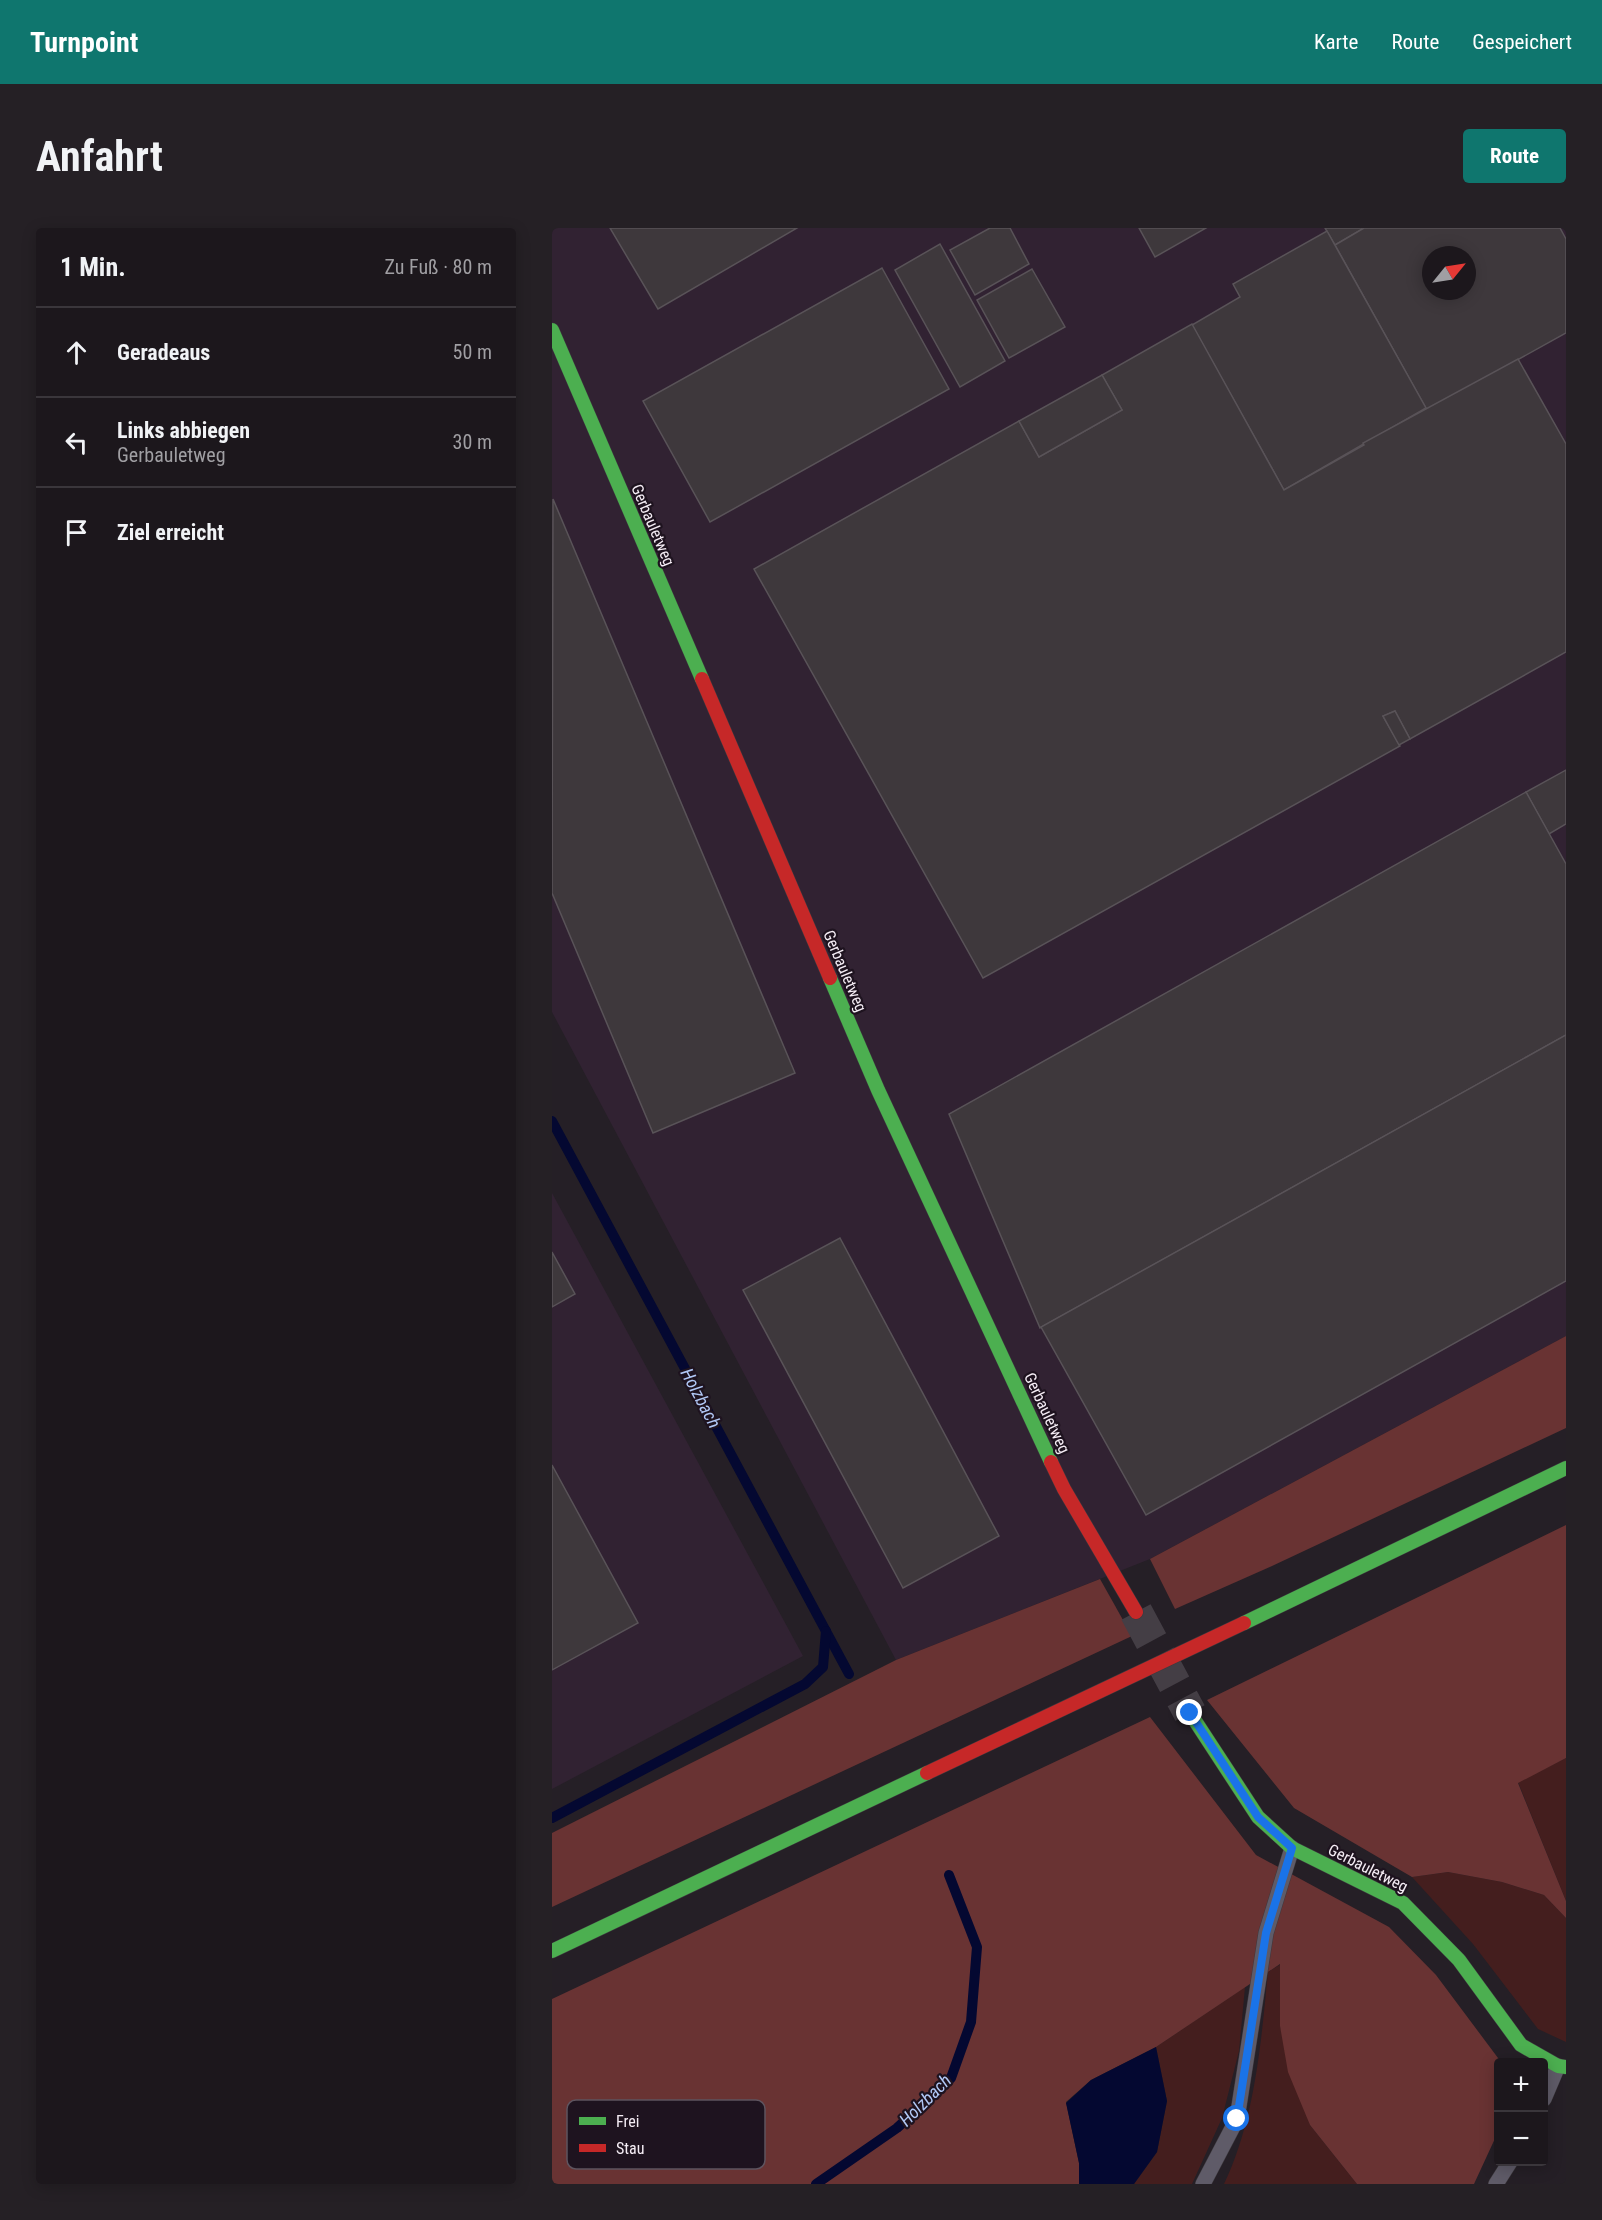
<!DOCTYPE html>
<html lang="de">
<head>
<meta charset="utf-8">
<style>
  :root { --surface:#1c171c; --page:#252025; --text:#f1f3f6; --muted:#a09fa3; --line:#3a363b; --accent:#0f766e }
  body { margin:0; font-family:"Roboto Condensed",sans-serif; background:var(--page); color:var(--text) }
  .controls { position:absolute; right:18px; bottom:18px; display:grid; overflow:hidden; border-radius:6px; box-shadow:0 3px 15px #0003 }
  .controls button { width:54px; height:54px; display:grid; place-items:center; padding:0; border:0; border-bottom:2px solid var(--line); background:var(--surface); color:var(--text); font:30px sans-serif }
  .compass { position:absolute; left:870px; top:18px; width:54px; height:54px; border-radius:50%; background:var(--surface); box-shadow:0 3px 15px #0003; rotate:60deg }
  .stop { position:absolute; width:18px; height:18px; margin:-14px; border:4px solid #1a73e8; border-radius:50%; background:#fff }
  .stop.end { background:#1a73e8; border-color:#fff; box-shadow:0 2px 6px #0008 }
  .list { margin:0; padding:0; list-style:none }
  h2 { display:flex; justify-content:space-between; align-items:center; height:78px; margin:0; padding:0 24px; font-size:26px }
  h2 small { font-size:20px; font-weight:400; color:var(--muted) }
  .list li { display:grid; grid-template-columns:39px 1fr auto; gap:18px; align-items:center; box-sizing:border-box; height:90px; padding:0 24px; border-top:2px solid var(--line) }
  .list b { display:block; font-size:22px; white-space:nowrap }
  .list p { margin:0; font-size:20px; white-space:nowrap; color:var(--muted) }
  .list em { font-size:20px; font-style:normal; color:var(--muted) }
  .icon { flex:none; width:33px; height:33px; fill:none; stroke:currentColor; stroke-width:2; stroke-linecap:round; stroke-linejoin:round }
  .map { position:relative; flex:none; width:1014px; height:1956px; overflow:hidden; border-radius:6px }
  header { display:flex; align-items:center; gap:36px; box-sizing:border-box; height:84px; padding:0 30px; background:var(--accent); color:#fff }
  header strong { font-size:28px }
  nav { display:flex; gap:33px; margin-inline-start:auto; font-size:21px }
  .intro { display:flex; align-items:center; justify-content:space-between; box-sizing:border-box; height:144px; padding:0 36px }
  h1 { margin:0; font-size:42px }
  .button { padding:15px 27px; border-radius:6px; background:var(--accent); color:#fff; font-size:21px; font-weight:700 }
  main { display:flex; gap:36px; padding:0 36px }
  aside { flex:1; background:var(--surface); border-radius:6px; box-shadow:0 3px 15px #0003 }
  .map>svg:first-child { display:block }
</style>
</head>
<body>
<header>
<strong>Turnpoint</strong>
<nav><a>Karte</a><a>Route</a><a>Gespeichert</a></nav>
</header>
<div class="intro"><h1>Anfahrt</h1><a class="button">Route</a></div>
<main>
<aside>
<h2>1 Min.<small>Zu Fuß · 80 m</small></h2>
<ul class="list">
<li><svg class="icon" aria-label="ahead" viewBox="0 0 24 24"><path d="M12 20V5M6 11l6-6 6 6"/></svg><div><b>Geradeaus</b></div><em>50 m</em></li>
<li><svg class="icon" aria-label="left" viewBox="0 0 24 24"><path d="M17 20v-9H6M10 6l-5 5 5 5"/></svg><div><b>Links abbiegen</b><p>Gerbauletweg</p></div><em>30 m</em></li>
<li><svg class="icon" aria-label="arrive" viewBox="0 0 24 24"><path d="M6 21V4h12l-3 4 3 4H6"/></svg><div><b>Ziel erreicht</b></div></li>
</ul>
</aside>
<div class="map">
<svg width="1014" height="1956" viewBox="0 0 1014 1956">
  <rect width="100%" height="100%" fill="#251f26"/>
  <g fill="#312232" fill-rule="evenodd">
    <path d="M0,0H1014V1108L598,1331L344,1432L0,784ZM879,27H915V63H879Z"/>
    <path d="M0,965L251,1428L0,1561Z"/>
  </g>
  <g fill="#441e1e">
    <path d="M1014,1530V1673L966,1554Z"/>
    <path d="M896,1644L950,1654L992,1667L1014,1690V1814L986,1801L921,1716L860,1649Z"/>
    <path d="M729,1736L728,1798L758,1897L805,1956H672C703,1891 709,1815 716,1744Z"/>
    <path d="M693,1759L687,1823L670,1890L640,1956H582L605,1924L615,1873L604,1819Z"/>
  </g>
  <g fill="#693333">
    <path d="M1014,1108V1200L720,1338L623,1381L598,1331Z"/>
    <path d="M1014,1297V1530L966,1555L1014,1673V1690L992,1667L950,1654L896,1644L860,1649L742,1580L655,1472Z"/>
    <path d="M548,1351L580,1408L0,1679V1605L344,1432Z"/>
    <path d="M598,1489L704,1627L837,1699L884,1747L949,1834H946V1904L922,1956H805L758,1897L736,1844L728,1798V1736L604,1819L539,1852L514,1874L527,1935V1956H0V1771Z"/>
  </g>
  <path fill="#040831" d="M604,1819L615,1873L605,1924L582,1956H527V1935L514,1875L539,1852Z"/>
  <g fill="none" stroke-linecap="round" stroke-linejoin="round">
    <g stroke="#040831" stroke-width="10">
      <path d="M0,893L297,1446"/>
      <path d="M0,1590L253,1456L271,1439L274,1403"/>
      <path d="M264,1956L345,1900L399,1850L419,1794L425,1719L397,1647"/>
    </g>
  </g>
  <g fill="#3e383c" stroke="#595358" stroke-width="1.5" fill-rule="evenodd">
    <path d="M58,0H245L106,81Z"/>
    <path d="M438,0H458L477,36L423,67L398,22Z"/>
    <path d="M587,0H654L603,29Z"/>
    <path d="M773,0H812L783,17Z"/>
    <path d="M812,0H1008L1014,11V105L875,182L783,17ZM879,27H915V63H879Z"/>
    <path d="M775,3L874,180L732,262L640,97L688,69L681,56Z"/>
    <path d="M388,16L453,133L408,159L343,42Z"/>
    <path d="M330,40L397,161L158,294L91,173Z"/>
    <path d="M480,41L513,99L457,130L425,72Z"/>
    <path d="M640,96L732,262L812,217L811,215L966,131L1014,216V424L858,511L843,483L831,488L848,518L431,750L202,341L467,193L487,229L570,182L550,147Z"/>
    <path d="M550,147L570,182L487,229L467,193Z"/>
    <path d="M1,271L243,845L101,905L0,665Z"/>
    <path d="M843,483L858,511L847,517L831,488Z"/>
    <path d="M1014,542V596L997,606L974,564Z"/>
    <path d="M974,564L1014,636V807L488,1100L397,886Z"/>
    <path d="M1014,807V1053L594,1287L489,1099Z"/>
    <path d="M288,1010L447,1308L351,1360L191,1062Z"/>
    <path d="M0,1024L23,1066L0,1079Z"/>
    <path d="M0,1237L86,1395L0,1442Z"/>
  </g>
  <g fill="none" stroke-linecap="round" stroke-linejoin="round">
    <path stroke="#443e45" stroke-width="33" stroke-dasharray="33 16" stroke-linecap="butt" d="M584,1384L638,1485"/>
    <g stroke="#3d393e" stroke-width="16">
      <g id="lane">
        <path d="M992,1871L1006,1838"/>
        <path d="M651,1956L685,1891L714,1705L740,1620"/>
        <path d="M944,1956L958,1934"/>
      </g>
    </g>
    <g stroke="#3d393e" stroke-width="15">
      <g id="fast">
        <path d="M0,102L150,451"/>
        <path d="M278,750L326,862L499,1234"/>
        <path d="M692,1395L1014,1240"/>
        <path d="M638,1485L706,1589L740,1620L851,1675L907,1732L969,1817L1006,1838L1014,1839"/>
        <path d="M0,1723L375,1545"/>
      </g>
    </g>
    <g stroke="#3d393e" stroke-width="15">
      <g id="jam">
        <path d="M150,451L278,750"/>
        <path d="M499,1234L512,1261L584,1384"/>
        <path d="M375,1545L692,1395"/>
      </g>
    </g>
    <use href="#lane" stroke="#5f5b68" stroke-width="15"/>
    <use href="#fast" stroke="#4caf50" stroke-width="14"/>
    <use href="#jam" stroke="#c62828" stroke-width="14"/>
  </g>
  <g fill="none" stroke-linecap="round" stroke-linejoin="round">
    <path stroke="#1a73e8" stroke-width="8" d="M638,1485L706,1589L740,1620L714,1705L685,1891"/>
  </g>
  <g text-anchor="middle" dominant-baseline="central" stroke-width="4.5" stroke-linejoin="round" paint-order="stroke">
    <g font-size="16" fill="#f5edf5" stroke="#1e131f">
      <text transform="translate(101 297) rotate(67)">Gerbauletweg</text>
      <text transform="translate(293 743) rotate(67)">Gerbauletweg</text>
      <text transform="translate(495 1185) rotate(65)">Gerbauletweg</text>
      <text transform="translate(816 1640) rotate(27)">Gerbauletweg</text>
    </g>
    <g font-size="18" font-style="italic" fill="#b1c8f6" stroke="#1e131f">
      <text transform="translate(149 1170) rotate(62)">Holzbach</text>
      <text transform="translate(373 1872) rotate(-45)">Holzbach</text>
    </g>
  </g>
  <rect x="15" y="1872" width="198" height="69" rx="9" fill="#1e131f" stroke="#5e545f" stroke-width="1.5"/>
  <rect x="27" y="1889" width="27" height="8" fill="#4caf50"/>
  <rect x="27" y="1916" width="27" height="8" fill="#c62828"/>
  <g font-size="16" fill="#f5edf5">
    <text x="64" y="1899">Frei</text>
    <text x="64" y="1926">Stau</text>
  </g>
</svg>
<div class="controls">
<button>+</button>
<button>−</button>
</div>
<svg class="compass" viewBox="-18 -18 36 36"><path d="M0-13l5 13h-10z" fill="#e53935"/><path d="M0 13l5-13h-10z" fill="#a09fa3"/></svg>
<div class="stop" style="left:685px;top:1891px"></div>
<div class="stop end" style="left:638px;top:1485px"></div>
</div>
</main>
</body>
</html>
